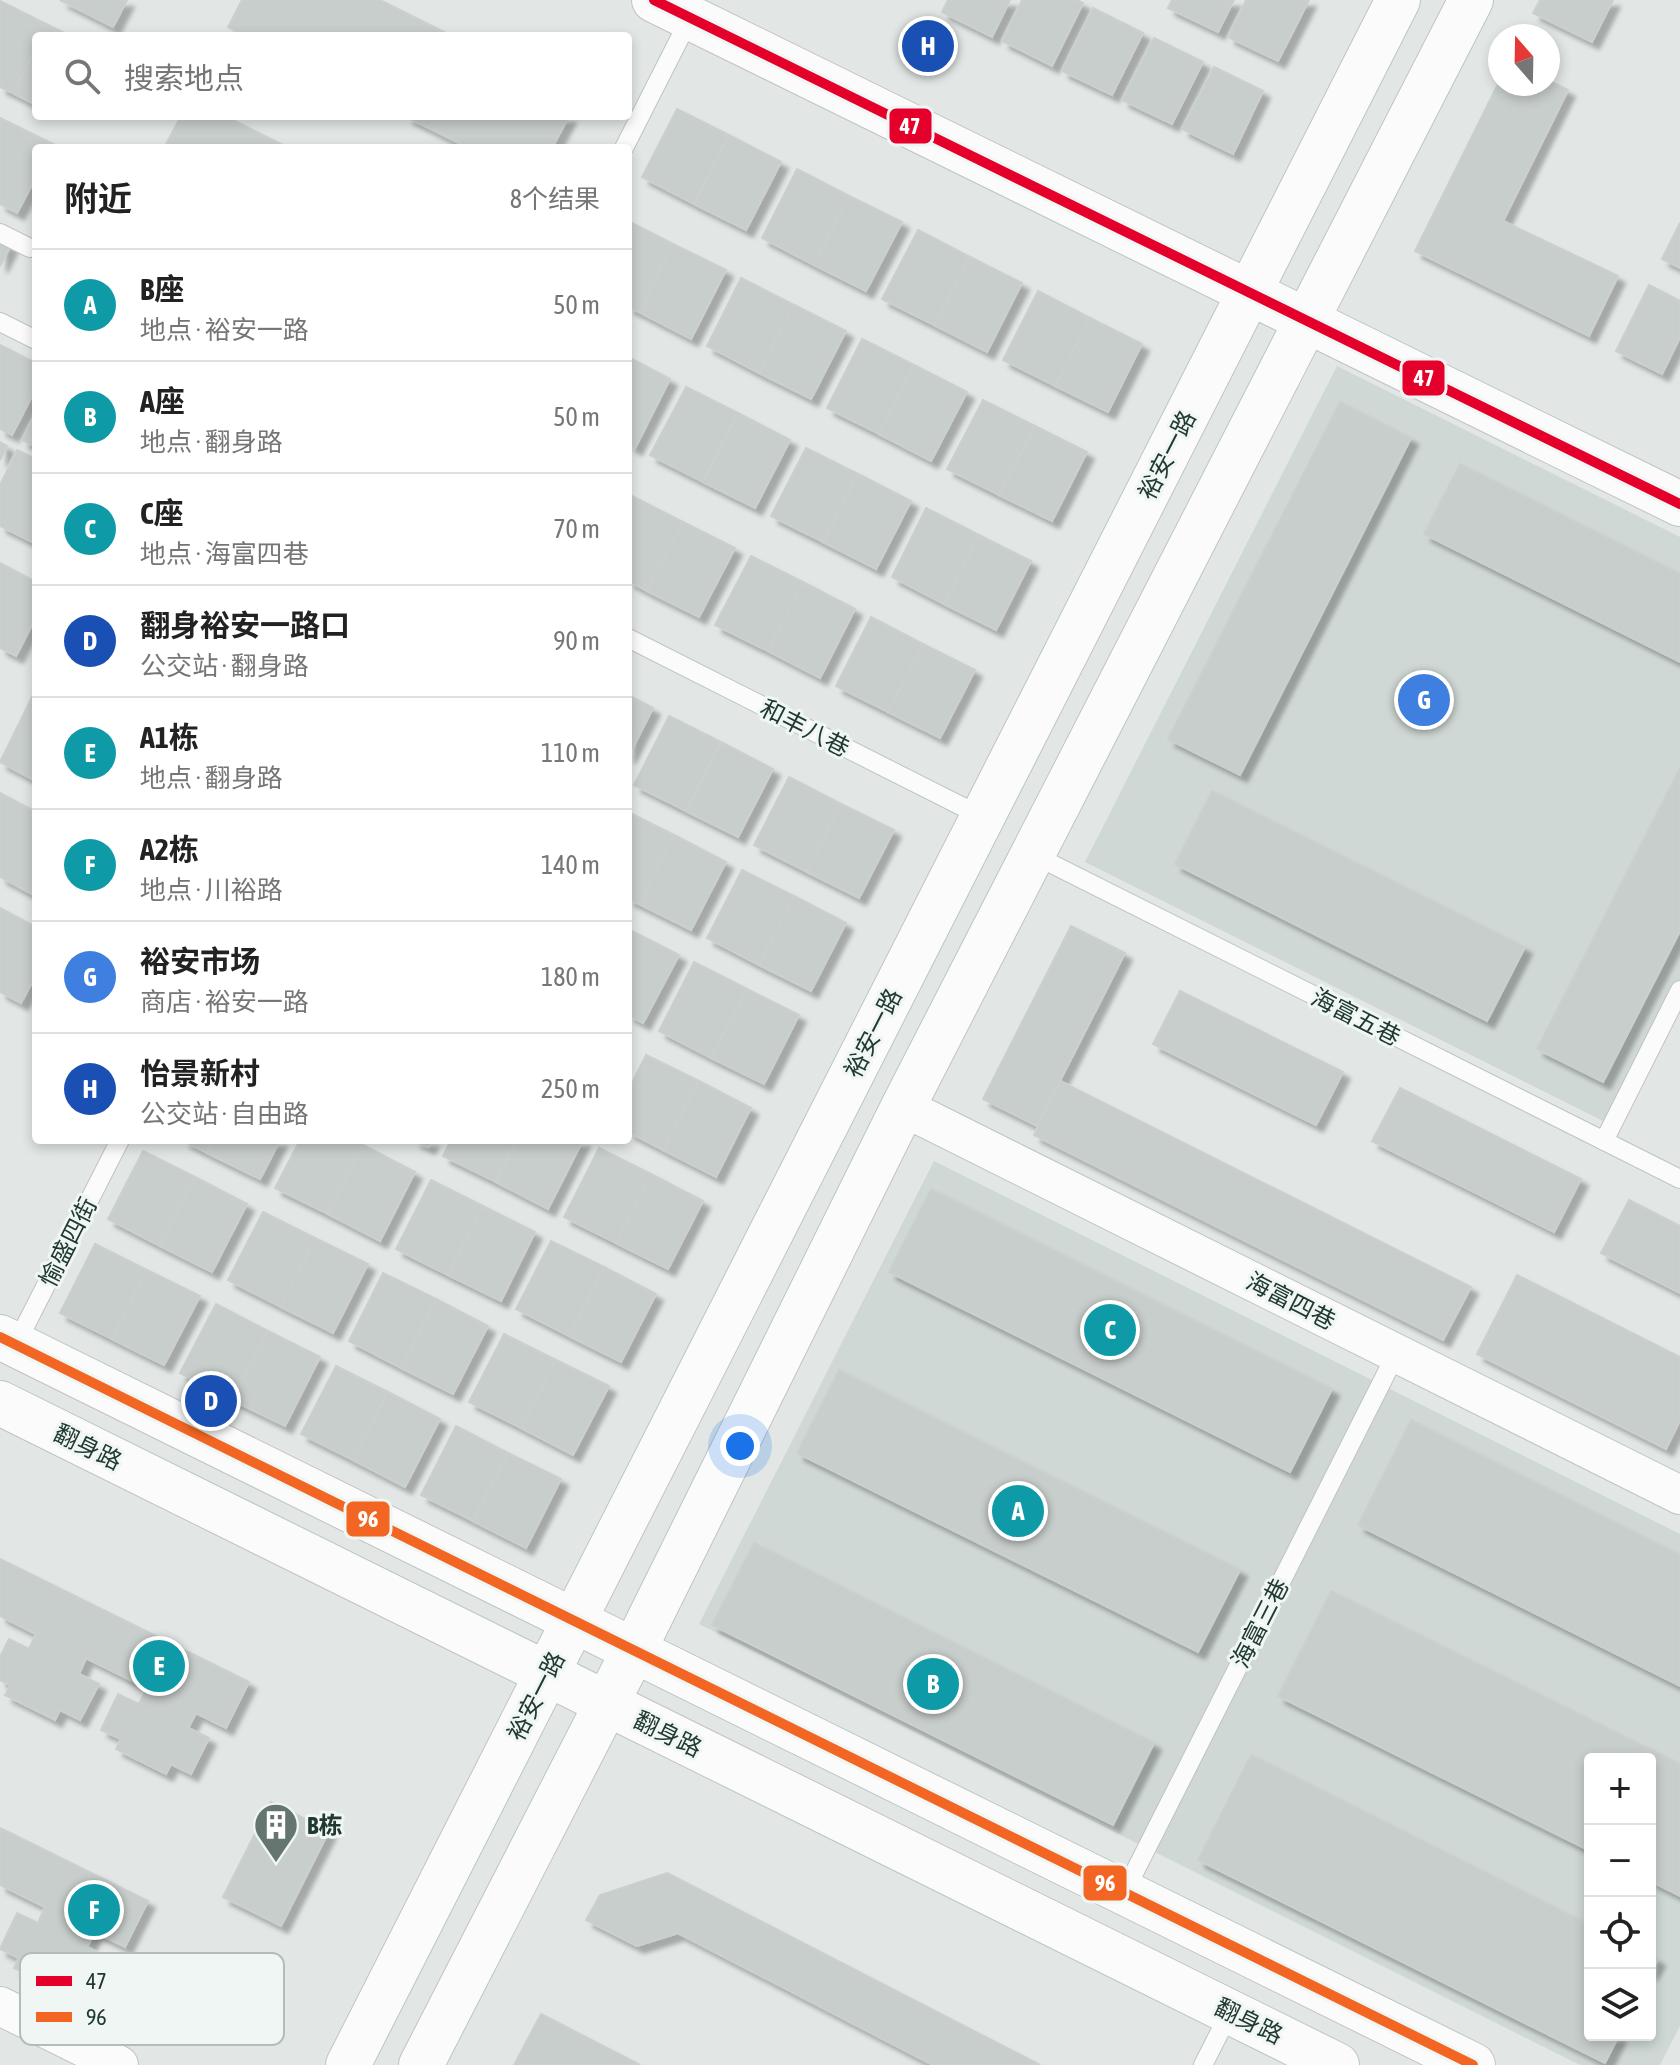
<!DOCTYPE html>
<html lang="zh">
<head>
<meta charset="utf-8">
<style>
  :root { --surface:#fff; --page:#f6f6f6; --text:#222; --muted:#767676; --line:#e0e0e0; --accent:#0f766e }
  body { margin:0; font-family:"Asap Condensed","Noto Sans SC",sans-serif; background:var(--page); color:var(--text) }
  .controls { position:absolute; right:24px; bottom:24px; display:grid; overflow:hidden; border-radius:8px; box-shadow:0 4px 12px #0003 }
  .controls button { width:72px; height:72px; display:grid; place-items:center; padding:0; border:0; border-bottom:2px solid var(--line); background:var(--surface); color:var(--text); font:40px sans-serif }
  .compass { position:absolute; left:1488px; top:24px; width:72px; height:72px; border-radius:50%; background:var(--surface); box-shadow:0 4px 12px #0003; rotate:340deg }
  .you { position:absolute; left:740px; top:1446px; width:28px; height:28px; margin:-20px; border:6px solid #fff; border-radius:50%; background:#1a73e8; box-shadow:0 0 0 12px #1a73e833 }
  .badge { display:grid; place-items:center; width:52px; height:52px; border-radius:50%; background:var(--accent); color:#fff; font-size:26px; font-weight:700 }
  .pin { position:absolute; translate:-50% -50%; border:4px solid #fff; box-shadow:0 2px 8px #0006 }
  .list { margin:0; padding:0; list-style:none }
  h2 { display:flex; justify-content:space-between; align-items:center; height:104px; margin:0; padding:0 32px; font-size:34px }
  h2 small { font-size:26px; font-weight:400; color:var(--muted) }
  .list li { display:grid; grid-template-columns:52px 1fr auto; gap:24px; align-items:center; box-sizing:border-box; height:112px; padding:0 32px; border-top:2px solid var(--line) }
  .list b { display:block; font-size:30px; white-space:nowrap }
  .list p { margin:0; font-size:26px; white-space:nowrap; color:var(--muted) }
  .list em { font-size:26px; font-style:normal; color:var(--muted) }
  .icon { flex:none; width:44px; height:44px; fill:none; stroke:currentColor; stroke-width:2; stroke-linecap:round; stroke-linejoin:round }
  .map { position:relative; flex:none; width:1680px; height:2065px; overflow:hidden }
  .search { position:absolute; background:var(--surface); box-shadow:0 4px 12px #0003; left:32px; top:32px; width:600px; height:88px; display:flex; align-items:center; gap:20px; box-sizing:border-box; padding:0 28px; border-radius:8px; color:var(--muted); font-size:30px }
  .panel { position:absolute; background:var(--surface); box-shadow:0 4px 12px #0003; left:32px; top:144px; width:600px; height:1000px; border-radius:8px }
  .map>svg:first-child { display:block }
</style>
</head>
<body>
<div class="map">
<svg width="1680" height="2065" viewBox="0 0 1680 2065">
  <defs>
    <filter id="shadow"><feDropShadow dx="7" dy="7" stdDeviation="2" flood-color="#0004"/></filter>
  </defs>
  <rect width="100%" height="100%" fill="#e2e7e5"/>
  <g fill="#cfd8d5" fill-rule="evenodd">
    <path d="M1337,366L1680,537V990L1611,1125L1085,862Z"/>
    <path d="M934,1161L1680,1534V2026L1660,2065H1580L699,1624ZM1590,1759H1650V2035H1590Z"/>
  </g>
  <g fill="#c8cecc" stroke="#cbd0ce" stroke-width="2" filter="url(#shadow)">
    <path d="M60,0H127L113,27Z"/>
    <path d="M242,0H380L452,36H245L228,27Z"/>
    <path d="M948,0H1010L992,37L942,12Z"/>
    <path d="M1022,0H1077L1083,3L1052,66L1002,41Z"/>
    <path d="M1172,0H1234L1218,32L1168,8Z"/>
    <path d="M1246,0H1309L1278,61L1228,37Z"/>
    <path d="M1540,0H1613L1592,42L1533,13Z"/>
    <path d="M0,1L48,25L42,36H36V48L13,93L0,87Z"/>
    <path d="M1093,8L1143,33L1112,95L1062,71Z"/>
    <path d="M48,25L70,36H42Z"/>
    <path d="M1154,38L1203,62L1172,124L1122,100Z"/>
    <path d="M36,48V105L13,93Z"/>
    <path d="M1214,67L1263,91L1233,154L1182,129Z"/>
    <path d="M1500,80V84H1548V80L1568,90L1503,221L1618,276L1589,336L1415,251Z"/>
    <path d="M677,109L729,135L694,204L642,177Z"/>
    <path d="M181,116H225L285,146L284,148H164Z"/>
    <path d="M405,116H569L552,148H469Z"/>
    <path d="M0,118L53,144L51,148H36V177L17,213L0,204Z"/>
    <path d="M729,135L781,162L746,230L694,204Z"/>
    <path d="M797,169L849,196L814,265L762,238Z"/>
    <path d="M849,196L902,222L866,291L814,265Z"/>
    <path d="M628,221L673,244L639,312L628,307Z"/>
    <path d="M1680,223V268L1662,259Z"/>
    <path d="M918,230L970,257L934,325L882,299Z"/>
    <path d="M0,240L11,245L0,266Z"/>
    <path d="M673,244L726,270L691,339L639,312Z"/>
    <path d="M970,257L1022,283L987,352L934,325Z"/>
    <path d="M741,278L794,305L759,373L707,346Z"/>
    <path d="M1649,285L1680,301V337L1662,374L1616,351Z"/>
    <path d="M1038,291L1090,318L1055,386L1003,360Z"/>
    <path d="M794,305L846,331L811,399L759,373Z"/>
    <path d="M1090,318L1142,344L1108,412L1055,386Z"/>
    <path d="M862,339L914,365L879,434L827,408Z"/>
    <path d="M0,345L36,363V388L12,435L0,429Z"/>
    <path d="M628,357L670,379L635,448L628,444Z"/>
    <path d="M914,365L967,392L931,461L879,434Z"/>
    <path d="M686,387L738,413L703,482L650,455Z"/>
    <path d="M983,400L1035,426L999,495L947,469Z"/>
    <path d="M1340,402L1411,438L1240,775L1168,739Z"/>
    <path d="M36,413V447L22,440Z"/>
    <path d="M738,413L790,440L755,508L703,482Z"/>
    <path d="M1035,426L1087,452L1052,521L999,495Z"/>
    <path d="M0,442L7,446L0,460Z"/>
    <path d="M806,448L858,474L823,542L771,516Z"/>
    <path d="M17,450L36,459V544L0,526V485Z"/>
    <path d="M1460,464L1680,574V662L1424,534Z"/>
    <path d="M858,474L911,501L876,569L823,542Z"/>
    <path d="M630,495L683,522L647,591L628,581Z"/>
    <path d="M926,508L979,535L944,604L892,577Z"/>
    <path d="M683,522L735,548L699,617L647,591Z"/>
    <path d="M979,535L1031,561L996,630L944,604Z"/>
    <path d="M751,556L803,582L768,651L715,625Z"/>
    <path d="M0,563L36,582V617L16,656L0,648Z"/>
    <path d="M803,582L855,609L820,678L768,651Z"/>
    <path d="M871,617L923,644L888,712L836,686Z"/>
    <path d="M923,644L975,670L940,738L888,712Z"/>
    <path d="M33,695L36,697V781L0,762Z"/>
    <path d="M628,695L653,708L628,757Z"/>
    <path d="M669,716L721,742L686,811L634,785Z"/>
    <path d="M721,742L773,769L738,837L686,811Z"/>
    <path d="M1680,768V931L1603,1082L1537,1049Z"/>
    <path d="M789,777L841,804L807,872L754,845Z"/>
    <path d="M1212,791L1525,947L1487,1021L1175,864Z"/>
    <path d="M0,793L36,812V896L0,877Z"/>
    <path d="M841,804L894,830L859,898L807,872Z"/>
    <path d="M628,812L674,835L639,904L628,899Z"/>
    <path d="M674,835L726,862L691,930L639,904Z"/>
    <path d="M742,870L794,896L759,965L707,938Z"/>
    <path d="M794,896L846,923L811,991L759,965Z"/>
    <path d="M0,908L36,927V975L21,1003L0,992Z"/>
    <path d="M1071,926L1125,953L1037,1126L983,1099Z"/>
    <path d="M628,929L679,955L643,1023L628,1015Z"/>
    <path d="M694,962L747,989L711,1058L659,1031Z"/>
    <path d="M747,989L799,1015L764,1084L711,1058Z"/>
    <path d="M1180,991L1343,1072L1316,1125L1153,1044Z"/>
    <path d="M646,1055L699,1081L663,1150L628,1132V1091Z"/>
    <path d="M699,1081L751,1108L716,1177L663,1150Z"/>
    <path d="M1060,1081L1471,1287L1443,1340L1034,1135Z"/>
    <path d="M1400,1088L1581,1179L1554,1232L1372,1141Z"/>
    <path d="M182,1140H214L207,1153Z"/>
    <path d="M214,1140H280L260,1179L207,1153Z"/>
    <path d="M300,1140H353L363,1145L328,1214L275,1188Z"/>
    <path d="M413,1140H432L428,1147Z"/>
    <path d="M451,1140H517L496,1182L443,1156Z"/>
    <path d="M517,1140H583L548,1209L496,1182Z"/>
    <path d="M363,1145L415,1172L380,1241L328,1214Z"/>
    <path d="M599,1148L651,1174L616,1243L564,1217Z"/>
    <path d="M143,1151L195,1177L160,1246L108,1219Z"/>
    <path d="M651,1174L703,1201L668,1269L616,1243Z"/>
    <path d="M195,1177L247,1204L212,1272L160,1246Z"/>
    <path d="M431,1180L483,1206L448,1275L396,1249Z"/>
    <path d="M931,1189L1332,1389L1290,1472L889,1272Z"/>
    <path d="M1629,1200L1680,1226V1293L1601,1253Z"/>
    <path d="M483,1206L535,1232L501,1301L448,1275Z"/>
    <path d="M263,1212L315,1238L281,1307L228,1280Z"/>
    <path d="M315,1238L368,1264L333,1333L281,1307Z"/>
    <path d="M551,1241L604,1267L569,1336L516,1309Z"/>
    <path d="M95,1244L147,1270L112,1339L60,1313Z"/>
    <path d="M604,1267L656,1294L621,1362L569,1336Z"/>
    <path d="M147,1270L200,1296L164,1365L112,1339Z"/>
    <path d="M383,1273L436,1299L401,1368L349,1341Z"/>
    <path d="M1517,1275L1680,1357V1420L1666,1449L1477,1354Z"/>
    <path d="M436,1299L488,1326L453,1394L401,1368Z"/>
    <path d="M216,1304L268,1331L232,1400L180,1373Z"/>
    <path d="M268,1331L320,1357L285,1426L232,1400Z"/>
    <path d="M504,1334L556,1360L521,1428L469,1402Z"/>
    <path d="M556,1360L609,1386L573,1455L521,1428Z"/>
    <path d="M336,1366L388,1392L353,1460L301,1434Z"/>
    <path d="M839,1370L1240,1570L1198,1652L797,1453Z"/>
    <path d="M388,1392L440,1419L405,1487L353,1460Z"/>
    <path d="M1411,1420L1680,1555V1686L1358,1525Z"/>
    <path d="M456,1426L508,1453L473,1521L421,1495Z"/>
    <path d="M508,1453L561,1479L526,1548L473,1521Z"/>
    <path d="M754,1543L1154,1743L1113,1825L712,1625Z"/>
    <path d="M0,1559L249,1682L226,1728L196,1713L188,1728L209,1738L191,1774L171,1764L166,1774L116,1749L121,1739L101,1730L118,1694L139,1704L147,1688L86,1658L79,1674L99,1684L80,1720L60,1710L55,1720L5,1695L11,1685L0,1680V1657L9,1639L29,1649L36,1634L0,1616Z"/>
    <path d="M1331,1591L1680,1764V1896L1650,1881V1759H1590V1851L1278,1696Z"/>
    <path d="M1251,1755L1590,1925V2035H1619L1605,2063L1198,1860Z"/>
    <path d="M271,1802L329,1831L281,1926L223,1897Z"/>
    <path d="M0,1828L148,1901L125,1947L95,1932L87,1947L107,1957L89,1993L69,1983L64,1993L14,1968L19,1958L0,1949L17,1913L38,1923L45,1907L0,1885Z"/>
    <path d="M667,1873L1040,2065H933L678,1933L637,1946L586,1920L600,1895Z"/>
    <path d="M1650,1955L1658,1959L1650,1974Z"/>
    <path d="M541,2014L640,2065H514Z"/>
  </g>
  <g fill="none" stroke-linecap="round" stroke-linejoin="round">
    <g stroke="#bfc4c2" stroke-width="20">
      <g id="lane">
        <path d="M624,148L690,18"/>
        <path d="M0,233L30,248"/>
        <path d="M0,322L36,340"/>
        <path d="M628,638L983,817"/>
        <path d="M1032,854L1680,1179"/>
        <path d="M1604,1141L1680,990"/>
        <path d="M16,1344L120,1140"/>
        <path d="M1124,1893L1396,1354"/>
        <path d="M1203,2065L1230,2012"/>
      </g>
    </g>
    <g stroke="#bfc4c2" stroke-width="40">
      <g id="street">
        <path d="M903,1107L1680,1495"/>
        <path d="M0,2006L119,2065"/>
      </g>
    </g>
    <g stroke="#bec5c2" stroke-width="46">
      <g id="secondary">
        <path d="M654,0L1680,504"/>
        <path d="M0,1337L1473,2065"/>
        <path d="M0,1403L1337,2065"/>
        <path d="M348,2065L1398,0"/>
        <path d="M421,2065L634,1650L903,1107L1471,0"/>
      </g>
    </g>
    <use href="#lane" stroke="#fbfbfb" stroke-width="18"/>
    <use href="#street" stroke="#fbfbfb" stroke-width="38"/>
    <use href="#secondary" stroke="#fbfbfb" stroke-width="44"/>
    <g stroke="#eff6f3" stroke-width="16">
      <path id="bus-1" d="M654,0L1680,504"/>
    </g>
    <g stroke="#eff6f3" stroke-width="16">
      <path id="bus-2" d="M0,1337L1473,2065"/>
    </g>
    <use href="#bus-1" stroke="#e4002b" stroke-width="10"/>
    <use href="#bus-2" stroke="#f26522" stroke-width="10"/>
  </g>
  <defs>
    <g id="building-pin" transform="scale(2.3)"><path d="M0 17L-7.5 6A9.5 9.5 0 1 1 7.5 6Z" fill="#657671" stroke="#eff6f3"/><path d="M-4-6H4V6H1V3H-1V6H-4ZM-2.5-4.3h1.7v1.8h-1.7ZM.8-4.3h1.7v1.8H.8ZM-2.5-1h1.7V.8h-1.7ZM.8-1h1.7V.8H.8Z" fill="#fff"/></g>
  </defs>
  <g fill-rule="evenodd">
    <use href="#building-pin" x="276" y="1825"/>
  </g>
  <g text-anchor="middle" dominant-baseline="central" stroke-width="6" stroke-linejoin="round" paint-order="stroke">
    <g font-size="24" fill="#213932" stroke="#eff6f3">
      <text transform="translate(1167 455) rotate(-63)">裕安一路</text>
      <text transform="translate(805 728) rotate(27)">和丰八巷</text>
      <text transform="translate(1356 1017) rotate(27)">海富五巷</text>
      <text transform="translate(873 1033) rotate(-63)">裕安一路</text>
      <text transform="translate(68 1242) rotate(-63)">愉盛四街</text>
      <text transform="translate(1291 1301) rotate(27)">海富四巷</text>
      <text transform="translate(88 1447) rotate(26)">翻身路</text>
      <text transform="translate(1260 1623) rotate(-63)">海富三巷</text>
      <text transform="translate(536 1696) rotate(-63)">裕安一路</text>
      <text transform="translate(668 1734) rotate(26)">翻身路</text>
      <text transform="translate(1249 2021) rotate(26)">翻身路</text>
    </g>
    <g font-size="24" font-weight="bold" fill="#213932" stroke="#eff6f3" text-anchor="start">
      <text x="307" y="1825">B栋</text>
    </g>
  </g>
  <rect x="20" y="1953" width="264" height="92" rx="12" fill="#eff6f3" stroke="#b1bdb9" stroke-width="2"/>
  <rect x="36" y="1976" width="36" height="10" fill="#e4002b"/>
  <rect x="36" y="2012" width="36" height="10" fill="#f26522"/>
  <g font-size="22" fill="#213932">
    <text x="86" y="1989">47</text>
    <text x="86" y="2025">96</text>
  </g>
  <g stroke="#eff6f3" stroke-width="3">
    <rect x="888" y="107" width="45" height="38" rx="8" fill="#e4002b"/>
    <rect x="1401" y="359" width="45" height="38" rx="8" fill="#e4002b"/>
    <rect x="345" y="1500" width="46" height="38" rx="8" fill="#f26522"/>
    <rect x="1082" y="1864" width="46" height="38" rx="8" fill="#f26522"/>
  </g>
  <g font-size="22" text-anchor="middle" font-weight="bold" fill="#fff">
    <text x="910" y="134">47</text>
    <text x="1424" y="386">47</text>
    <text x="368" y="1527">96</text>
    <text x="1105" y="1891">96</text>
  </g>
</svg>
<div class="controls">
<button>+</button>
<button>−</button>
<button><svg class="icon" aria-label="locate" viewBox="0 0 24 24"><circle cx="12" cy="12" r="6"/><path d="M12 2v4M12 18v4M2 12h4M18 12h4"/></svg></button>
<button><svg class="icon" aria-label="layers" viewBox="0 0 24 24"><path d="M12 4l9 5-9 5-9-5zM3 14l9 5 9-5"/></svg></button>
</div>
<svg class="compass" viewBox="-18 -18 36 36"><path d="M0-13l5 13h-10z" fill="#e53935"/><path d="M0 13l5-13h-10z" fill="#767676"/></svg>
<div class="you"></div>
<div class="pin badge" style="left:1018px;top:1511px;background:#0f9aa8">A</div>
<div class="pin badge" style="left:933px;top:1684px;background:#0f9aa8">B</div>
<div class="pin badge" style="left:1110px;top:1330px;background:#0f9aa8">C</div>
<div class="pin badge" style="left:211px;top:1401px;background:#1a4fb4">D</div>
<div class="pin badge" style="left:159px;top:1666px;background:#0f9aa8">E</div>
<div class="pin badge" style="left:94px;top:1910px;background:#0f9aa8">F</div>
<div class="pin badge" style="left:1424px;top:700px;background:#3f7fe0">G</div>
<div class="pin badge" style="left:928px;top:46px;background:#1a4fb4">H</div>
<div class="search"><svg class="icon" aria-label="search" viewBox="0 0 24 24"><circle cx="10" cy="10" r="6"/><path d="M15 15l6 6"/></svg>搜索地点</div>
<section class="panel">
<h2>附近<small>8个结果</small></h2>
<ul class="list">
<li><span class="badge" style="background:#0f9aa8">A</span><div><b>B座</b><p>地点 · 裕安一路</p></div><em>50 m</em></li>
<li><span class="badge" style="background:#0f9aa8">B</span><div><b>A座</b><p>地点 · 翻身路</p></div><em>50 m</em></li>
<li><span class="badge" style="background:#0f9aa8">C</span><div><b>C座</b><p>地点 · 海富四巷</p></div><em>70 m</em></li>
<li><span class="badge" style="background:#1a4fb4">D</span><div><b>翻身裕安一路口</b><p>公交站 · 翻身路</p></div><em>90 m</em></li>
<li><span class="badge" style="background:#0f9aa8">E</span><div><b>A1栋</b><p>地点 · 翻身路</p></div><em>110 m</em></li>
<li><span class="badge" style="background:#0f9aa8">F</span><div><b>A2栋</b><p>地点 · 川裕路</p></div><em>140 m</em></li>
<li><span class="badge" style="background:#3f7fe0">G</span><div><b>裕安市场</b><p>商店 · 裕安一路</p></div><em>180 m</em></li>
<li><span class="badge" style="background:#1a4fb4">H</span><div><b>怡景新村</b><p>公交站 · 自由路</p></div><em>250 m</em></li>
</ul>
</section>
</div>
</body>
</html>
